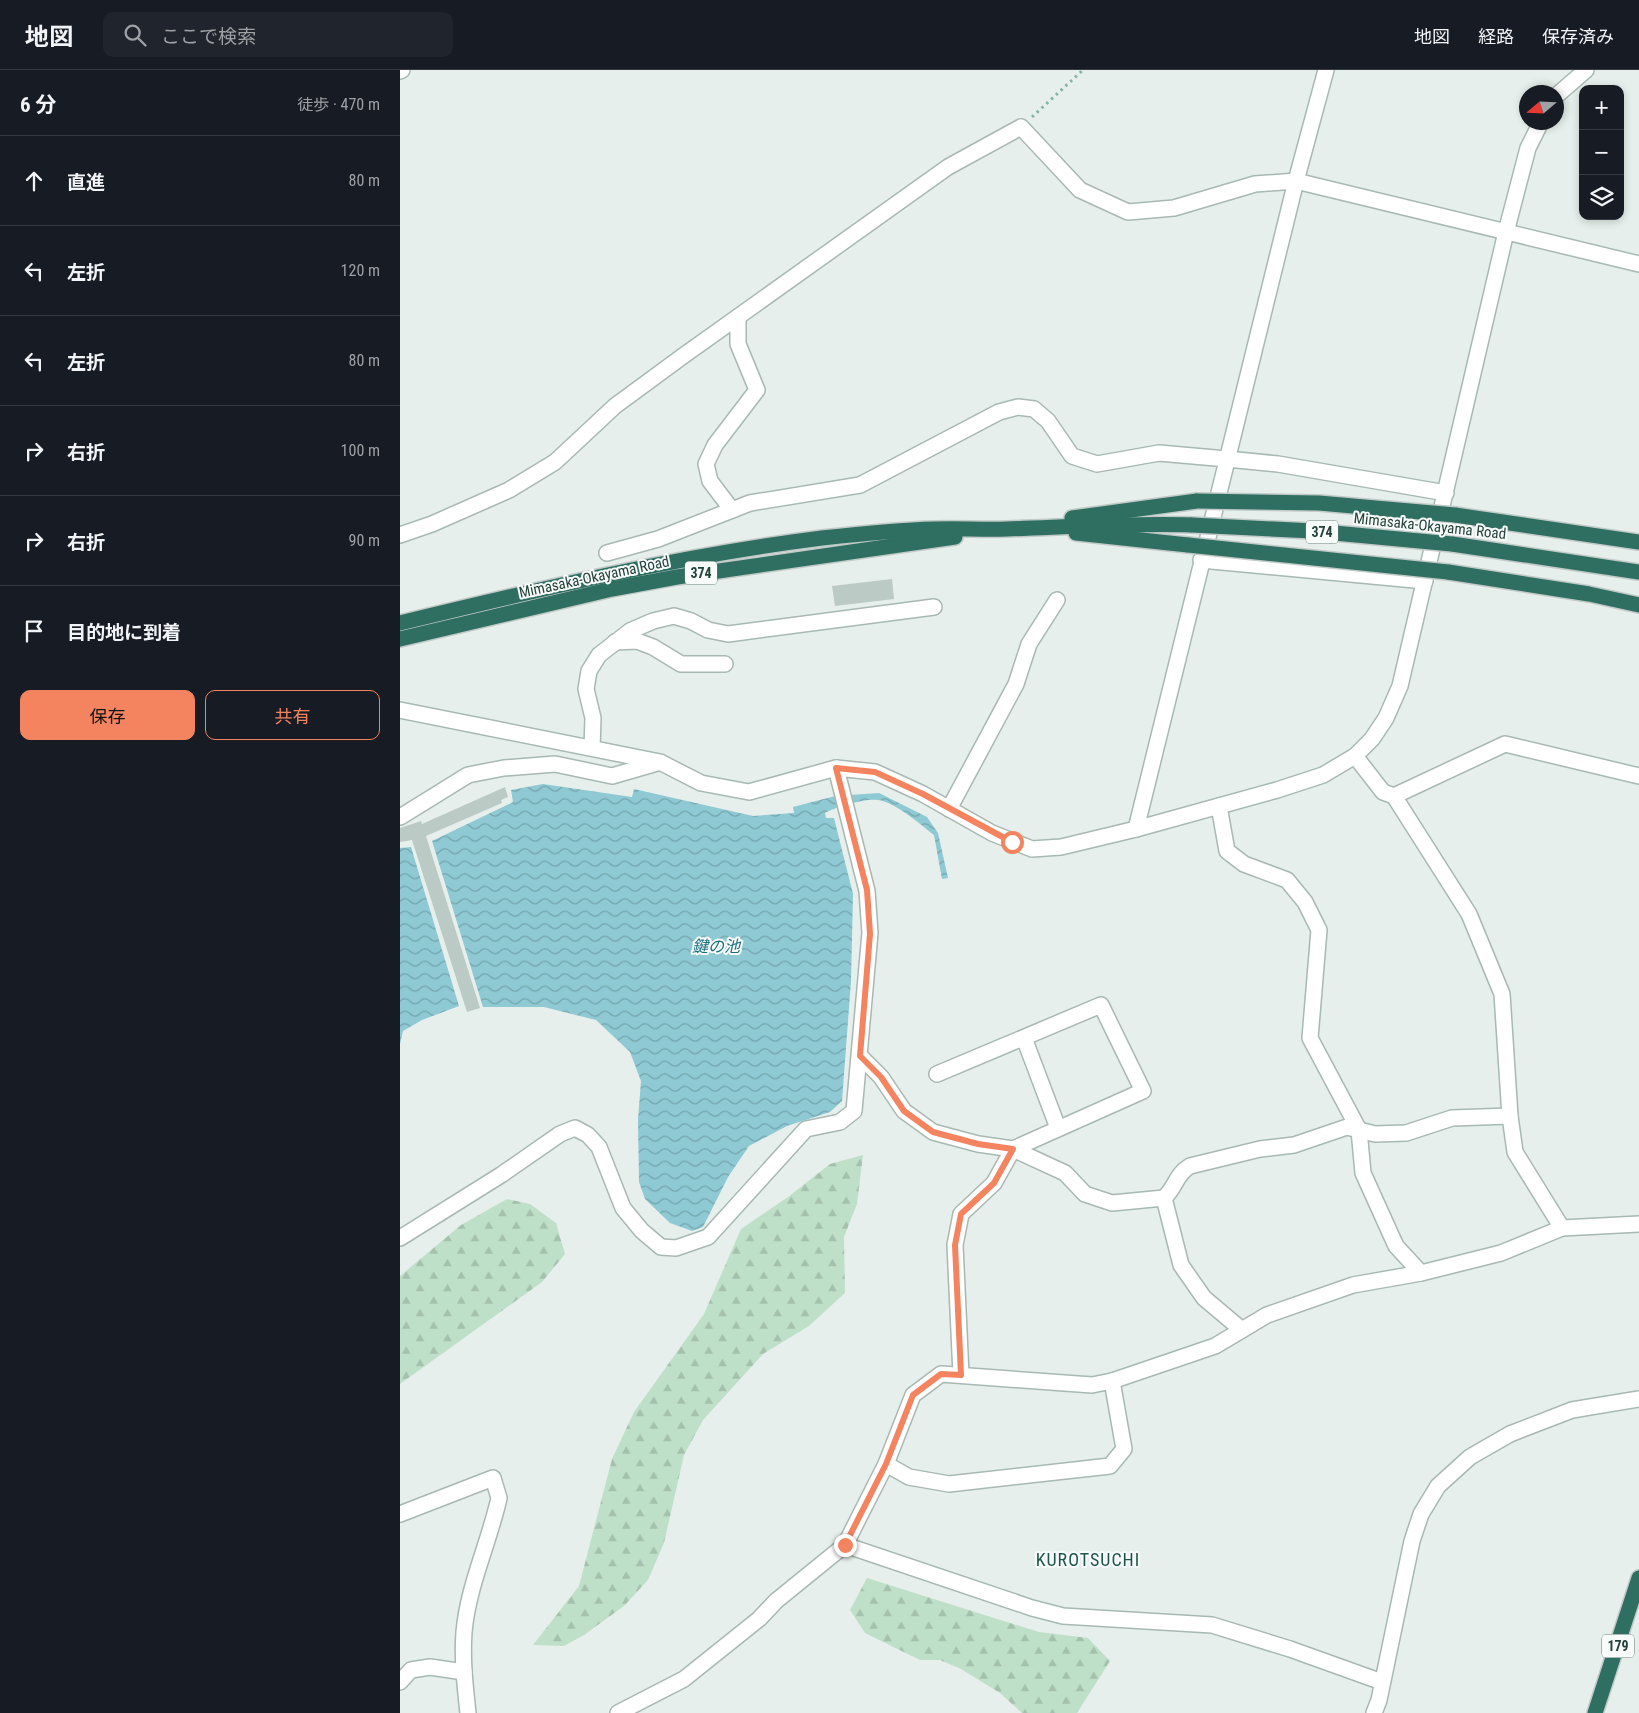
<!DOCTYPE html>
<html lang="ja">
<head>
<meta charset="utf-8">
<style>
  :root { --surface:#171b24; --page:#20242c; --text:#f1f3f6; --muted:#9ea1a6; --line:#363941; --accent:#f4845f }
  body { margin:0; font-family:"Roboto Condensed","Noto Sans JP",sans-serif; background:var(--page); color:var(--text) }
  .controls { position:absolute; right:15px; top:15px; display:grid; overflow:hidden; border-radius:10px; box-shadow:0 2px 8px #0003 }
  .controls button { width:45px; height:45px; display:grid; place-items:center; padding:0; border:0; border-bottom:1px solid var(--line); background:var(--surface); color:var(--text); font:25px sans-serif }
  .compass { position:absolute; left:1119px; top:15px; width:45px; height:45px; border-radius:50%; background:var(--surface); box-shadow:0 2px 8px #0003; rotate:251deg }
  .stop { position:absolute; width:15px; height:15px; margin:-11px; border:4px solid #f4845f; border-radius:50%; background:#fff }
  .stop.end { background:#f4845f; border-color:#fff; box-shadow:0 1px 5px #0008 }
  .list { margin:0; padding:0; list-style:none }
  h2 { display:flex; justify-content:space-between; align-items:center; height:65px; margin:0; padding:0 20px; font-size:21px }
  h2 small { font-size:16px; font-weight:400; color:var(--muted) }
  .list li { display:grid; grid-template-columns:32px 1fr auto; gap:15px; align-items:center; box-sizing:border-box; height:90px; padding:0 20px; border-top:1px solid var(--line) }
  .list b { display:block; font-size:19px; white-space:nowrap }
  .list em { font-size:16px; font-style:normal; color:var(--muted) }
  .actions { display:flex; gap:10px; padding:15px 20px }
  .actions a { flex:1; padding:11px 0; border:1px solid var(--accent); border-radius:10px; text-align:center; font-size:18px; color:var(--accent) }
  .actions .main { background:var(--accent); color:#111 }
  .icon { flex:none; width:28px; height:28px; fill:none; stroke:currentColor; stroke-width:2; stroke-linecap:round; stroke-linejoin:round }
  .map { position:relative; flex:none; width:1239px; height:1643px; overflow:hidden }
  header { display:flex; align-items:center; gap:30px; box-sizing:border-box; height:70px; padding:0 25px; background:var(--surface); border-bottom:1px solid var(--line) }
  header strong { font-size:24px }
  nav { display:flex; gap:28px; margin-inline-start:auto; font-size:18px }
  .search { width:350px; height:45px; background:var(--page); display:flex; align-items:center; gap:12px; box-sizing:border-box; padding:0 18px; border-radius:10px; color:var(--muted); font-size:19px }
  main { display:flex }
  aside { flex:1; background:var(--surface) }
  .map>svg:first-child { display:block }
</style>
</head>
<body>
<header>
<strong>地図</strong>
<div class="search"><svg class="icon" aria-label="search" viewBox="0 0 24 24"><circle cx="10" cy="10" r="6"/><path d="M15 15l6 6"/></svg>ここで検索</div>
<nav><a>地図</a><a>経路</a><a>保存済み</a></nav>
</header>
<main>
<aside>
<h2>6 分<small>徒歩 · 470 m</small></h2>
<ul class="list">
<li><svg class="icon" aria-label="ahead" viewBox="0 0 24 24"><path d="M12 20V5M6 11l6-6 6 6"/></svg><div><b>直進</b></div><em>80 m</em></li>
<li><svg class="icon" aria-label="left" viewBox="0 0 24 24"><path d="M17 20v-9H6M10 6l-5 5 5 5"/></svg><div><b>左折</b></div><em>120 m</em></li>
<li><svg class="icon" aria-label="left" viewBox="0 0 24 24"><path d="M17 20v-9H6M10 6l-5 5 5 5"/></svg><div><b>左折</b></div><em>80 m</em></li>
<li><svg class="icon" aria-label="right" viewBox="0 0 24 24"><path d="M7 20v-9h11M14 6l5 5-5 5"/></svg><div><b>右折</b></div><em>100 m</em></li>
<li><svg class="icon" aria-label="right" viewBox="0 0 24 24"><path d="M7 20v-9h11M14 6l5 5-5 5"/></svg><div><b>右折</b></div><em>90 m</em></li>
<li><svg class="icon" aria-label="arrive" viewBox="0 0 24 24"><path d="M6 21V4h12l-3 4 3 4H6"/></svg><div><b>目的地に到着</b></div></li>
</ul>
<div class="actions"><a class="main">保存</a><a>共有</a></div>
</aside>
<div class="map">
<svg width="1239" height="1643" viewBox="0 0 1239 1643">
  <defs>
    <pattern id="forest-firs" width="22" height="20" patternUnits="userSpaceOnUse" patternTransform="scale(1.25)"><rect width="22" height="20" fill="#bfe0c8"/><path d="M5 1l3.5 6h-7zM16 11l3.5 6h-7z" fill="#a4c1ad"/></pattern>
    <pattern id="water-waves" width="16" height="10" patternUnits="userSpaceOnUse" patternTransform="scale(1.25)"><rect width="16" height="10" fill="#8ec9d4"/><path d="M0 5q4-4 8 0t8 0" fill="none" stroke="#74a5ad"/></pattern>
  </defs>
  <rect width="100%" height="100%" fill="#e6efeb"/>
  <g fill="url(#forest-firs)">
    <path d="M463,1085L457,1134L444,1167L445,1223L409,1256L363,1284L303,1350L284,1385L264,1473L248,1510L224,1536L184,1565L164,1576L133,1575L179,1516L212,1389L234,1342L304,1244L341,1159L388,1127L430,1094Z"/>
    <path d="M107,1129L130,1134L156,1153L165,1184L142,1212L0,1314V1206L61,1155Z"/>
    <path d="M467,1508L639,1562L688,1568L710,1591L677,1643H622L600,1623L561,1599L540,1590H520L465,1563L450,1540Z"/>
  </g>
  <g fill="url(#water-waves)">
    <path d="M143,714L232,727L234,719L353,746L394,743L393,737L435,726L479,723L527,747L538,763L548,808L542,809L534,765C521,755 495,732 478,730C466,728 435,737 425,743L426,748H434L453,824L451,911L442,1031L430,1042L387,1056L349,1076L328,1107L303,1157L292,1161L270,1153L245,1129L239,1112L238,1050L241,1011L230,982L196,950L144,937H83L32,771L113,732L111,720Z"/>
    <path d="M11,777L59,936L22,950L3,961L0,974V778Z"/>
  </g>
  <g fill="#bbcac4">
    <path d="M492,509L494,529L435,536L432,516Z"/>
    <path d="M105,717L108,727L101,730L102,733L26,766L80,938L67,942L12,770L0,772V758L21,751L22,754Z"/>
  </g>
  <g fill="none" stroke-linecap="round" stroke-linejoin="round">
    <g stroke="#a8b8b2" stroke-width="18">
      <g id="minor">
        <path d="M0,1L2,0"/>
        <path d="M1156,26L1186,0"/>
        <path d="M332,440L310,411L306,394L315,375L357,320L338,274V247"/>
        <path d="M0,465L32,454L109,420L155,392L215,336L283,286L548,97L621,57L680,120L728,142L774,138L855,114L896,111L1239,194"/>
        <path d="M207,483L258,469L350,433L460,415L599,342L618,337L634,339L648,351L672,386L697,394L759,383L827,389L878,394L1046,423"/>
        <path d="M801,490L1025,511"/>
        <path d="M215,572L237,571L253,577L281,594H325"/>
        <path d="M0,640L260,692L301,713L349,722L436,698L475,702L523,724L592,763L632,779L661,777L736,759L877,720L923,705L955,686L972,669L986,648L1000,616L1106,162L1128,78L1141,52"/>
        <path d="M192,678L193,648L186,619L189,601L199,585L230,561L253,551L274,546L291,551L308,560L328,564L534,537"/>
        <path d="M955,686L983,722L994,726L1069,844L1102,924L1110,1046L1115,1082L1162,1158"/>
        <path d="M994,726L1105,674L1239,706"/>
        <path d="M819,736L827,781L844,794L887,810L905,832L919,860L910,968L959,1060L963,1103L996,1176L1021,1203"/>
        <path d="M549,739L616,614L629,574L657,530"/>
        <path d="M0,747L68,705L104,698L155,694L212,706L257,693"/>
        <path d="M736,759L896,111L926,0"/>
        <path d="M624,968L658,1058"/>
        <path d="M460,986L481,1007L504,1041L533,1062L578,1074L613,1079L665,1103L685,1124L712,1133L764,1128L781,1195L804,1228L842,1260"/>
        <path d="M537,1004L701,935L743,1021L613,1079L594,1113L561,1144L555,1175L561,1305"/>
        <path d="M764,1128C776,1117 776,1104 790,1096L860,1079L894,1075L947,1057L975,1064L1006,1063L1052,1048L1110,1046"/>
        <path d="M0,1168L101,1105L160,1064L175,1058L188,1065L199,1077L223,1138L242,1161L261,1177L276,1178L308,1167L406,1059L440,1052L454,1041L470,863L467,821L436,698"/>
        <path d="M486,1394L509,1407L549,1414L710,1396L724,1379L712,1311"/>
        <path d="M0,1444L93,1408L99,1428C89,1473 68,1516 64,1562C62,1589 65,1616 68,1643"/>
        <path d="M445,1475L632,1538L663,1546L812,1555L890,1579L982,1612"/>
        <path d="M0,1612L11,1600L30,1597L64,1602"/>
        <path d="M218,1643L284,1609L359,1549L376,1531L445,1475L486,1394L513,1325L541,1304L692,1315L712,1311L815,1276L867,1245L953,1215L1021,1203L1101,1183L1162,1158L1239,1154"/>
        <path d="M974,1643L979,1630L1012,1471L1021,1444L1038,1416L1070,1387L1110,1364L1172,1340L1239,1329"/>
      </g>
    </g>
    <g stroke="#c2cac8" stroke-width="18">
      <g id="highway">
        <path d="M1055,445L1239,472"/>
        <path d="M672,448L797,431"/>
        <path d="M676,463L788,475"/>
        <path d="M1052,474L1239,502"/>
        <path d="M1048,502L1189,524L1239,535"/>
        <path d="M0,553C140,519 279,486 422,468C459,464 497,460 534,459C558,458 582,460 607,459C668,457 730,453 792,455"/>
        <path d="M0,569L212,519L277,507L555,467"/>
        <path d="M1195,1643L1239,1508"/>
      </g>
    </g>
    <path stroke="#86b3a5" stroke-width="3" stroke-dasharray="2.5 4" stroke-linecap="butt" d="M632,47L683,0"/>
    <use href="#minor" stroke="#fff" stroke-width="15"/>
    <use href="#highway" stroke="#2f6f62" stroke-width="15"/>
    <g stroke="#c2cac8" stroke-width="18" stroke-linecap="butt">
      <g id="highway-bridge">
        <path d="M797,431L919,433L1055,445"/>
        <path d="M792,455L913,461L1052,474"/>
        <path d="M788,475L1048,502"/>
      </g>
    </g>
    <use href="#highway-bridge" stroke="#2f6f62" stroke-width="15"/>
  </g>
  <g fill="none" stroke-linecap="round" stroke-linejoin="round">
    <path stroke="#f4845f" stroke-width="6" d="M445,1475L486,1394L513,1325L541,1304L561,1305L555,1175L561,1144L594,1113L613,1079L578,1074L533,1062L504,1041L481,1007L460,986L470,864L467,820L436,698L475,702L523,724L612,772"/>
  </g>
  <g text-anchor="middle" dominant-baseline="central" stroke-width="4" stroke-linejoin="round" paint-order="stroke">
    <g fill="#f7fbf9" stroke="#637a73" stroke-width="1">
      <rect x="906" y="450.5" width="32" height="23" rx="4"/>
      <rect x="285" y="491.5" width="32" height="23" rx="4"/>
      <rect x="1202" y="1564.5" width="32" height="23" rx="4"/>
    </g>
    <g font-size="14" font-weight="bold" fill="#24423a">
      <text x="922" y="462">374</text>
      <text x="301" y="503">374</text>
      <text x="1218" y="1576">179</text>
    </g>
    <g font-size="15" fill="#24423a" stroke="#f7fbf9">
      <text transform="translate(1030 456) rotate(6)">Mimasaka-Okayama Road</text>
      <text transform="translate(194 507) rotate(-12)">Mimasaka-Okayama Road</text>
    </g>
    <g font-size="16" font-style="italic" fill="#1c6f80" stroke="#f7fbf9">
      <text x="316" y="876">鍵の池</text>
    </g>
    <g font-size="18" letter-spacing="1" fill="#1f5548" stroke="#f7fbf9">
      <text x="688" y="1489">KUROTSUCHI</text>
    </g>
  </g>
</svg>
<div class="controls">
<button>+</button>
<button>−</button>
<button><svg class="icon" aria-label="layers" viewBox="0 0 24 24"><path d="M12 4l9 5-9 5-9-5zM3 14l9 5 9-5"/></svg></button>
</div>
<svg class="compass" viewBox="-18 -18 36 36"><path d="M0-13l5 13h-10z" fill="#e53935"/><path d="M0 13l5-13h-10z" fill="#9ea1a6"/></svg>
<div class="stop" style="left:612px;top:772px"></div>
<div class="stop end" style="left:445px;top:1475px"></div>
</div>
</main>
</body>
</html>
